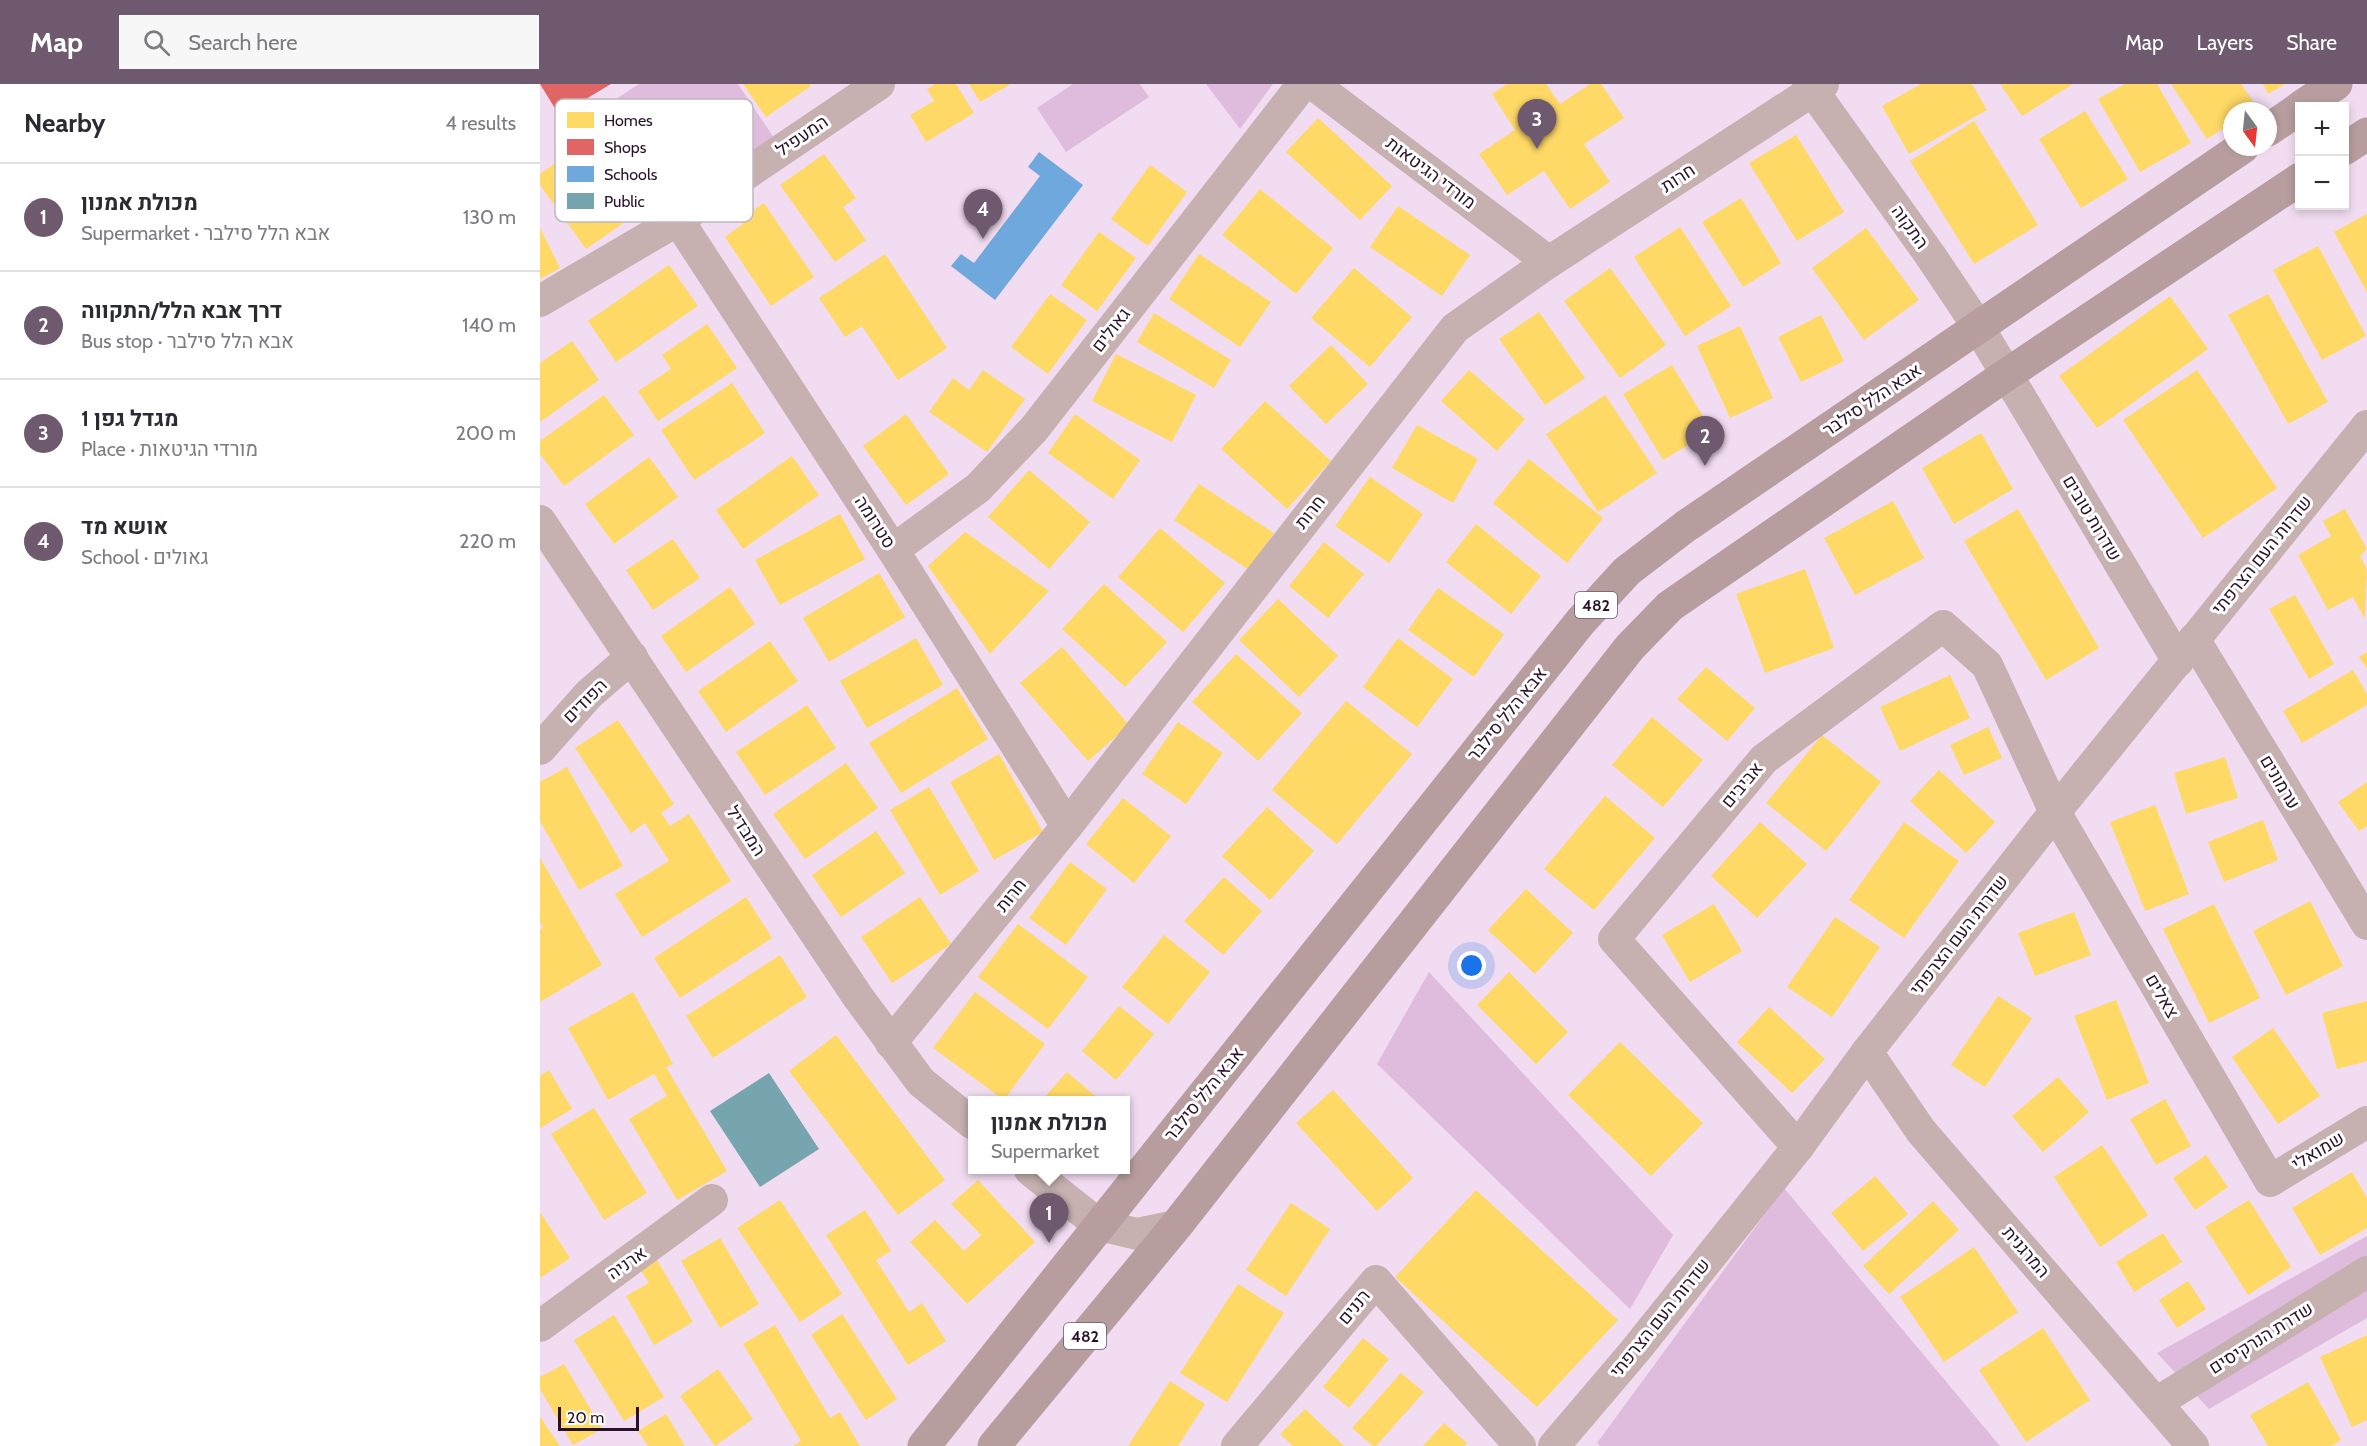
<!DOCTYPE html>
<html lang="en">
<head>
<meta charset="utf-8">
<style>
  :root { --surface:#fff; --page:#f7f7f7; --text:#2b2b33; --muted:#7c7c81; --line:#e1e1e2; --accent:#6f596f }
  body { margin:0; font-family:Cabin,Heebo,sans-serif; background:var(--page); color:var(--text) }
  .controls { position:absolute; right:18px; top:18px; display:grid; overflow:hidden; border-radius:0px; box-shadow:0 3px 9px #0003 }
  .controls button { width:54px; height:54px; display:grid; place-items:center; padding:0; border:0; border-bottom:2px solid var(--line); background:var(--surface); color:var(--text); font:30px sans-serif }
  .compass { position:absolute; left:1683px; top:18px; width:54px; height:54px; border-radius:50%; background:var(--surface); box-shadow:0 3px 9px #0003; rotate:165deg }
  .scale { position:absolute; left:18px; bottom:15px; width:81px; box-sizing:border-box; padding-left:6px; border:3px solid #291229; border-top:0; font-size:16px; line-height:21px; white-space:nowrap; color:#291229; -webkit-text-stroke:4px #fff; paint-order:stroke }
  .you { position:absolute; left:932px; top:882px; width:21px; height:21px; margin:-15px; border:4px solid #fff; border-radius:50%; background:#1a73e8; box-shadow:0 0 0 9px #1a73e833 }
  .badge { display:grid; place-items:center; width:39px; height:39px; border-radius:50%; background:var(--accent); color:#fff; font-size:20px; font-weight:700 }
  .pin { position:absolute; translate:-50% -50px; filter:drop-shadow(0 2px 3px #0008) }
  .pin::after { content:''; position:absolute; top:32px; width:21px; height:18px; background:inherit; clip-path:polygon(0 0,100% 0,50% 100%) }
  .popup { position:absolute; left:428px; top:1012px; width:162px; height:78px; box-sizing:border-box; display:grid; place-content:center; border-radius:0px; background:var(--surface); filter:drop-shadow(0 2px 4px #0005); font-size:20px; white-space:nowrap; color:var(--muted) }
  .popup b { font-size:22px; color:var(--text) }
  .popup::after { content:''; position:absolute; left:50%; top:100%; margin-left:-12px; border:12px solid transparent; border-top-color:var(--surface) }
  .list { margin:0; padding:0; list-style:none }
  h2 { display:flex; justify-content:space-between; align-items:center; height:78px; margin:0; padding:0 24px; font-size:26px }
  h2 small { font-size:20px; font-weight:400; color:var(--muted) }
  .list li { display:grid; grid-template-columns:39px 1fr auto; gap:18px; align-items:center; box-sizing:border-box; height:108px; padding:0 24px; border-top:2px solid var(--line) }
  .list b { display:block; font-size:22px; white-space:nowrap }
  .list p { margin:0; font-size:20px; white-space:nowrap; color:var(--muted) }
  .list em { font-size:20px; font-style:normal; color:var(--muted) }
  .icon { flex:none; width:33px; height:33px; fill:none; stroke:currentColor; stroke-width:2; stroke-linecap:round; stroke-linejoin:round }
  .map { position:relative; flex:none; width:1827px; height:1362px; overflow:hidden }
  header { display:flex; align-items:center; gap:36px; box-sizing:border-box; height:84px; padding:0 30px; background:var(--accent); color:#fff }
  header strong { font-size:28px }
  nav { display:flex; gap:33px; margin-inline-start:auto; font-size:21px }
  .search { width:420px; height:54px; background:var(--page); display:flex; align-items:center; gap:15px; box-sizing:border-box; padding:0 21px; border-radius:0px; color:var(--muted); font-size:22px }
  main { display:flex }
  aside { flex:1; background:var(--surface) }
  .map>svg:first-child { display:block }
</style>
</head>
<body>
<header>
<strong>Map</strong>
<div class="search"><svg class="icon" aria-label="search" viewBox="0 0 24 24"><circle cx="10" cy="10" r="6"/><path d="M15 15l6 6"/></svg>Search here</div>
<nav><a>Map</a><a>Layers</a><a>Share</a></nav>
</header>
<main>
<aside>
<h2>Nearby<small>4 results</small></h2>
<ul class="list">
<li><span class="badge">1</span><div><b>מכולת אמנון</b><p>Supermarket · אבא הלל סילבר</p></div><em>130 m</em></li>
<li><span class="badge">2</span><div><b>דרך אבא הלל/התקווה</b><p>Bus stop · אבא הלל סילבר</p></div><em>140 m</em></li>
<li><span class="badge">3</span><div><b>מגדל גפן 1</b><p>Place · מורדי הגיטאות</p></div><em>200 m</em></li>
<li><span class="badge">4</span><div><b>אושא מד</b><p>School · גאולים</p></div><em>220 m</em></li>
</ul>
</aside>
<div class="map">
<svg width="1827" height="1362" viewBox="0 0 1827 1362">
  <rect width="100%" height="100%" fill="#f2dcf1"/>
  <g fill="#dfbcde">
    <path d="M99,0H198L236,57L143,120L73,17Z"/>
    <path d="M533,0H600L609,13L526,68L497,24Z"/>
    <path d="M666,0H733L700,45Z"/>
    <path d="M889,888L1133,1151L1090,1225L837,980Z"/>
    <path d="M1244,1104L1460,1362H1060L1057,1359Z"/>
    <path d="M1827,1152V1234L1669,1325L1617,1269Z"/>
  </g>
  <g fill="#ffd966">
    <path d="M203,0H270L271,2L226,33Z"/>
    <path d="M395,0H416L434,29L386,58L370,31L394,17L387,5Z"/>
    <path d="M429,0H471L440,18Z"/>
    <path d="M967,0H1006L1020,20L1050,0H1061L1084,34L1044,60L1070,98L1030,125L1004,87L967,111L939,70L975,46L952,10Z"/>
    <path d="M1381,0H1432L1447,26L1369,70L1342,22Z"/>
    <path d="M1460,0H1533L1482,32Z"/>
    <path d="M1585,0H1617L1651,59L1600,88L1558,15Z"/>
    <path d="M1631,0H1701L1717,23L1711,27H1692V39L1667,55Z"/>
    <path d="M1723,0H1745L1728,10Z"/>
    <path d="M1545,27L1588,95L1541,124L1499,55Z"/>
    <path d="M778,34L852,102L820,136L746,68Z"/>
    <path d="M1434,37L1498,141L1434,180L1370,77Z"/>
    <path d="M1256,51L1304,128L1257,157L1209,79Z"/>
    <path d="M34,66L85,138L46,165L0,101V90Z"/>
    <path d="M284,70L316,114L303,123L326,156L295,178L240,101Z"/>
    <path d="M610,81L647,108L608,162L571,135Z"/>
    <path d="M720,105L793,164L756,210L682,151Z"/>
    <path d="M1201,114L1241,179L1203,203L1162,138Z"/>
    <path d="M224,119L274,193L231,222L185,153L203,140L200,135Z"/>
    <path d="M858,122L930,171L902,212L830,163Z"/>
    <path d="M1827,130V208L1794,148Z"/>
    <path d="M1140,143L1191,222L1145,252L1094,173Z"/>
    <path d="M0,144L20,184L0,195Z"/>
    <path d="M1326,144L1379,216L1324,256L1272,184Z"/>
    <path d="M559,148L596,174L557,227L521,201Z"/>
    <path d="M1778,162L1826,252L1782,276L1733,186Z"/>
    <path d="M345,170L407,264L358,296L322,242L305,253L279,214Z"/>
    <path d="M659,170L731,218L700,263L629,215Z"/>
    <path d="M129,181L158,222L76,278L48,237Z"/>
    <path d="M814,184L872,233L830,283L771,234Z"/>
    <path d="M1070,184L1126,261L1080,294L1024,217Z"/>
    <path d="M510,210L547,236L508,290L471,263Z"/>
    <path d="M1728,210L1788,318L1748,340L1688,231Z"/>
    <path d="M1630,212L1668,265L1557,344L1519,292Z"/>
    <path d="M999,228L1045,294L1005,321L959,255Z"/>
    <path d="M614,229L691,276L674,304L597,258Z"/>
    <path d="M1281,231L1304,277L1261,298L1238,253Z"/>
    <path d="M167,240L197,284L118,337L98,307L131,285L122,271Z"/>
    <path d="M1200,242L1233,314L1190,334L1157,262Z"/>
    <path d="M32,257L59,296L0,338V279Z"/>
    <path d="M791,261L828,300L786,340L749,302Z"/>
    <path d="M576,270L656,311L632,358L552,317Z"/>
    <path d="M1132,281L1172,347L1123,376L1083,310Z"/>
    <path d="M443,286L485,315L447,368L389,328L413,294L429,306Z"/>
    <path d="M929,286L985,335L957,367L901,317Z"/>
    <path d="M1657,286L1737,404L1663,454L1583,336Z"/>
    <path d="M192,299L225,349L154,396L121,346Z"/>
    <path d="M64,311L94,351L24,402L0,370V357Z"/>
    <path d="M1065,311L1117,389L1058,428L1006,350Z"/>
    <path d="M725,317L791,377L747,425L681,365Z"/>
    <path d="M366,330L409,390L366,421L323,362Z"/>
    <path d="M535,330L600,376L573,415L508,369Z"/>
    <path d="M877,341L938,375L913,419L852,384Z"/>
    <path d="M1441,349L1473,405L1414,440L1382,384Z"/>
    <path d="M252,372L279,411L203,465L176,426Z"/>
    <path d="M109,373L138,413L74,460L45,420Z"/>
    <path d="M989,375L1063,434L1027,479L953,419Z"/>
    <path d="M489,386L550,438L509,485L448,433Z"/>
    <path d="M830,393L883,430L849,479L795,442Z"/>
    <path d="M659,400L734,449L709,486L634,436Z"/>
    <path d="M1353,417L1384,474L1315,511L1284,454Z"/>
    <path d="M1478,425L1559,564L1506,596L1424,457Z"/>
    <path d="M1805,425L1827,465L1820,472L1827,485L1825,535L1813,513L1788,526L1758,471L1791,452L1783,437Z"/>
    <path d="M300,430L325,475L240,521L215,476Z"/>
    <path d="M936,440L1001,492L971,530L906,478Z"/>
    <path d="M620,444L685,499L643,548L578,493Z"/>
    <path d="M425,448L509,507L450,570L388,482Z"/>
    <path d="M133,455L160,494L113,526L86,486Z"/>
    <path d="M784,458L824,490L788,534L749,502Z"/>
    <path d="M1265,485L1294,564L1225,589L1196,510Z"/>
    <path d="M339,489L365,533L289,578L263,534Z"/>
    <path d="M564,500L627,558L585,603L522,545Z"/>
    <path d="M190,503L215,540L146,588L121,552Z"/>
    <path d="M898,504L964,550L934,593L868,546Z"/>
    <path d="M1755,511L1794,580L1769,595L1729,525Z"/>
    <path d="M738,515L798,572L759,613L699,556Z"/>
    <path d="M376,554L403,601L327,644L300,597Z"/>
    <path d="M858,554L913,595L877,643L823,603Z"/>
    <path d="M230,557L258,597L186,648L158,607Z"/>
    <path d="M522,563L589,641L548,677L480,599Z"/>
    <path d="M1827,568V585L1819,573Z"/>
    <path d="M696,570L762,629L718,677L652,618Z"/>
    <path d="M1166,583L1215,624L1187,657L1137,615Z"/>
    <path d="M1813,586L1827,610V621L1762,659L1743,627Z"/>
    <path d="M1410,591L1430,634L1360,667L1340,623Z"/>
    <path d="M417,604L448,655L361,709L329,659Z"/>
    <path d="M806,617L872,670L797,760L732,706Z"/>
    <path d="M267,621L296,664L225,711L196,668Z"/>
    <path d="M1112,633L1163,676L1123,723L1072,681Z"/>
    <path d="M78,636L134,720L121,729L130,742L149,730L191,797L102,853L75,810L129,777L105,739L91,749L35,664Z"/>
    <path d="M638,638L683,669L646,720L602,690Z"/>
    <path d="M1448,643L1462,674L1424,691L1410,661Z"/>
    <path d="M1282,651L1341,698L1286,767L1226,719Z"/>
    <path d="M459,670L503,748L454,776L410,698Z"/>
    <path d="M1685,673L1698,714L1646,730L1634,689Z"/>
    <path d="M306,679L338,724L265,775L233,730Z"/>
    <path d="M27,683L83,782L39,806L0,737V698Z"/>
    <path d="M1399,686L1455,738L1426,769L1370,717Z"/>
    <path d="M1827,698V742L1819,747L1798,718Z"/>
    <path d="M389,703L439,787L400,811L350,726Z"/>
    <path d="M1065,712L1115,754L1054,826L1004,785Z"/>
    <path d="M583,714L631,752L594,799L546,760Z"/>
    <path d="M1615,721L1649,810L1605,827L1570,738Z"/>
    <path d="M727,723L774,767L730,816L682,772Z"/>
    <path d="M1723,736L1738,776L1684,798L1668,758Z"/>
    <path d="M1220,738L1267,780L1217,834L1171,792Z"/>
    <path d="M1364,738L1419,777L1364,854L1309,816Z"/>
    <path d="M336,747L365,789L301,833L272,791Z"/>
    <path d="M0,774L62,881L0,918V846L3,844L0,838Z"/>
    <path d="M530,778L567,805L526,861L489,834Z"/>
    <path d="M684,793L722,827L683,871L644,837Z"/>
    <path d="M986,805L1033,849L995,890L948,846Z"/>
    <path d="M206,813L232,854L140,914L114,874Z"/>
    <path d="M380,813L411,860L352,899L321,853Z"/>
    <path d="M1770,817L1803,882L1746,911L1713,847Z"/>
    <path d="M1174,820L1202,867L1150,898L1122,851Z"/>
    <path d="M1674,820L1720,914L1669,939L1623,845Z"/>
    <path d="M1534,828L1551,871L1495,892L1478,849Z"/>
    <path d="M1295,833L1340,863L1292,933L1247,903Z"/>
    <path d="M478,840L548,893L508,945L438,893Z"/>
    <path d="M624,851L670,888L628,940L582,903Z"/>
    <path d="M240,871L267,913L173,974L146,932Z"/>
    <path d="M969,888L1028,948L996,980L937,921Z"/>
    <path d="M93,908L133,980L126,983L187,1087L137,1116L89,1035L127,1012L114,990L68,1016L28,944Z"/>
    <path d="M435,908L505,960L464,1016L393,964Z"/>
    <path d="M1458,912L1492,934L1445,1003L1411,981Z"/>
    <path d="M1576,916L1609,999L1567,1016L1534,932Z"/>
    <path d="M1827,917V977L1797,985L1782,929Z"/>
    <path d="M579,922L614,950L576,996L542,967Z"/>
    <path d="M1229,923L1285,975L1252,1009L1197,958Z"/>
    <path d="M1733,944L1780,1012L1738,1040L1692,973Z"/>
    <path d="M296,951L405,1096L358,1131L249,987Z"/>
    <path d="M1080,958L1163,1039L1111,1092L1028,1011Z"/>
    <path d="M9,986L32,1025L0,1044V992Z"/>
    <path d="M527,988L560,1016H502Z"/>
    <path d="M1518,993L1549,1028L1503,1068L1472,1032Z"/>
    <path d="M793,1006L873,1094L837,1127L756,1039Z"/>
    <path d="M1625,1015L1651,1062L1616,1081L1590,1035Z"/>
    <path d="M54,1024L107,1109L64,1136L11,1050Z"/>
    <path d="M1562,1061L1608,1131L1560,1163L1514,1093Z"/>
    <path d="M1666,1071L1688,1103L1655,1126L1633,1094Z"/>
    <path d="M1812,1088L1827,1114V1144L1780,1171L1752,1124Z"/>
    <path d="M1335,1092L1368,1130L1323,1167L1291,1129Z"/>
    <path d="M438,1096L495,1158L427,1220L370,1158L395,1136L424,1167L441,1151L411,1120Z"/>
    <path d="M936,1106L1078,1236L997,1323L855,1193Z"/>
    <path d="M240,1116L302,1210L260,1238L197,1144Z"/>
    <path d="M1709,1116L1751,1183L1708,1211L1665,1143Z"/>
    <path d="M1393,1117L1419,1146L1349,1210L1323,1182Z"/>
    <path d="M751,1119L790,1145L746,1212L706,1186Z"/>
    <path d="M325,1126L351,1167L336,1176L369,1228L382,1219L406,1257L368,1281L286,1151Z"/>
    <path d="M0,1128L30,1174L0,1194Z"/>
    <path d="M1623,1149L1642,1178L1594,1208L1576,1178Z"/>
    <path d="M180,1154L219,1220L180,1244L141,1177Z"/>
    <path d="M1434,1163L1478,1228L1404,1278L1360,1213Z"/>
    <path d="M117,1176L153,1238L114,1261L86,1212L109,1199L101,1186Z"/>
    <path d="M1648,1197L1666,1225L1637,1244L1619,1216Z"/>
    <path d="M698,1200L744,1229L687,1318L640,1289Z"/>
    <path d="M302,1230L357,1315L326,1336L271,1251Z"/>
    <path d="M74,1231L124,1313L84,1337L34,1256Z"/>
    <path d="M235,1241L290,1334L300,1328L320,1362H253L261,1357L203,1260Z"/>
    <path d="M1503,1244L1550,1316L1486,1358L1439,1286Z"/>
    <path d="M1827,1251V1336L1812,1343L1780,1273Z"/>
    <path d="M823,1254L849,1275L809,1324L783,1303Z"/>
    <path d="M24,1280L62,1345L33,1361L0,1305V1293Z"/>
    <path d="M178,1285L213,1335L175,1362L140,1312Z"/>
    <path d="M861,1289L884,1308L836,1362H833L812,1344Z"/>
    <path d="M630,1297L665,1320L638,1362H588Z"/>
    <path d="M1768,1298L1801,1356L1792,1362H1728L1710,1331Z"/>
    <path d="M765,1325L804,1362H753L740,1350Z"/>
    <path d="M126,1330L145,1362H108L98,1347Z"/>
    <path d="M0,1333L20,1362H0Z"/>
    <path d="M904,1339L927,1359L925,1362H883Z"/>
  </g>
  <path fill="#e06666" d="M0,0H71L19,31Z"/>
  <path fill="#6fa8dc" d="M499,68L543,101L455,216L411,182L421,170L434,179L500,92L488,83Z"/>
  <path fill="#76a5af" d="M229,989L279,1065L220,1103L170,1027Z"/>
  <g fill="none" stroke-linecap="round" stroke-linejoin="round">
    <g stroke="#c6b0b0" stroke-width="32">
      <path d="M773,0L1009,178"/>
      <path d="M1268,0L1390,171L1439,244L1638,577"/>
      <path d="M138,136L353,466L527,742"/>
      <path d="M0,217L138,136L339,0"/>
      <path d="M0,437L318,913L381,998L432,1039"/>
      <path d="M353,466L438,404L494,345L763,0"/>
      <path d="M1654,555L1827,840"/>
      <path d="M0,665L49,610L92,573"/>
      <path d="M351,959L527,742L915,244L1009,178L1283,0"/>
      <path d="M1327,968L1381,1047L1653,1362"/>
      <path d="M1258,1063L1074,855L1224,675L1403,542L1447,581L1515,728L1730,1097L1827,1038"/>
      <path d="M490,1086L559,1141L597,1150L636,1142"/>
      <path d="M0,1242L172,1116"/>
      <path d="M1616,1319L1827,1188"/>
      <path d="M697,1362L836,1197L980,1362"/>
      <path d="M1014,1362L1094,1268L1258,1063L1327,968L1515,728L1827,342"/>
    </g>
    <g stroke="#b89d9e" stroke-width="33">
      <path d="M1762,22L1796,0"/>
      <path d="M1728,46L1760,24"/>
      <path d="M1804,65L1827,50"/>
      <path d="M384,1362L1041,537L1087,487L1146,442L1703,63"/>
      <path d="M454,1362L636,1142L1090,563L1130,522L1466,291L1760,95"/>
    </g>
  </g>
  <g text-anchor="middle" dominant-baseline="central" stroke-width="6" stroke-linejoin="round" paint-order="stroke">
    <g fill="#fff" stroke="#695969" stroke-width="1.5">
      <rect x="1035" y="508" width="42" height="26" rx="4.5"/>
      <rect x="524" y="1239" width="42" height="26" rx="4.5"/>
    </g>
    <g font-size="16" font-weight="bold" fill="#291229">
      <text x="1056" y="521">482</text>
      <text x="545" y="1252">482</text>
    </g>
    <g font-size="18" fill="#291229" stroke="#fff">
      <text transform="translate(262 52) rotate(-34)">המעפיל</text>
      <text transform="translate(891 89) rotate(37)">מורדי הגיטאות</text>
      <text transform="translate(1138 94) rotate(-33)">חרות</text>
      <text transform="translate(1370 143) rotate(54)">התקוה</text>
      <text transform="translate(571 246) rotate(-52)">גאולים</text>
      <text transform="translate(1332 316) rotate(-34)">אבא הלל סילבר</text>
      <text transform="translate(770 428) rotate(-52)">חרות</text>
      <text transform="translate(1552 434) rotate(59)">שדרות טובים</text>
      <text transform="translate(335 438) rotate(57)">סטרומה</text>
      <text transform="translate(1722 471) rotate(-51)">שדרות העם הצרפתי</text>
      <text transform="translate(45 617) rotate(-45)">הפודים</text>
      <text transform="translate(967 630) rotate(-51)">אבא הלל סילבר</text>
      <text transform="translate(1740 698) rotate(59)">ערמונים</text>
      <text transform="translate(1202 701) rotate(-50)">אביבים</text>
      <text transform="translate(206 747) rotate(57)">המבדיל</text>
      <text transform="translate(471 811) rotate(-51)">חרות</text>
      <text transform="translate(1419 851) rotate(-52)">שדרות העם הצרפתי</text>
      <text transform="translate(1622 912) rotate(60)">צאלים</text>
      <text transform="translate(664 1010) rotate(-51)">אבא הלל סילבר</text>
      <text transform="translate(1778 1067) rotate(-31)">שמואלי</text>
      <text transform="translate(1486 1168) rotate(49)">המרגנית</text>
      <text transform="translate(87 1179) rotate(-35)">ארניה</text>
      <text transform="translate(814 1223) rotate(-50)">רננים</text>
      <text transform="translate(1120 1234) rotate(-51)">שדרות העם הצרפתי</text>
      <text transform="translate(1721 1254) rotate(-32)">שדרת הנרקיסים</text>
    </g>
  </g>
  <rect x="15" y="15" width="198" height="123" rx="9" fill="#fff" stroke="#bfb8bf" stroke-width="1.5"/>
  <rect x="27" y="28" width="27" height="16" fill="#ffd966"/>
  <rect x="27" y="55" width="27" height="16" fill="#e06666"/>
  <rect x="27" y="82" width="27" height="16" fill="#6fa8dc"/>
  <rect x="27" y="109" width="27" height="16" fill="#76a5af"/>
  <g font-size="16" fill="#291229">
    <text x="64" y="42">Homes</text>
    <text x="64" y="69">Shops</text>
    <text x="64" y="96">Schools</text>
    <text x="64" y="123">Public</text>
  </g>
</svg>
<div class="controls">
<button>+</button>
<button>−</button>
</div>
<svg class="compass" viewBox="-18 -18 36 36"><path d="M0-13l5 13h-10z" fill="#e53935"/><path d="M0 13l5-13h-10z" fill="#7c7c81"/></svg>
<div class="scale">20 m</div>
<div class="you"></div>
<div class="pin badge" style="left:509px;top:1159px">1</div>
<div class="popup"><b>מכולת אמנון</b>Supermarket</div>
<div class="pin badge" style="left:1165px;top:382px">2</div>
<div class="pin badge" style="left:997px;top:65px">3</div>
<div class="pin badge" style="left:443px;top:155px">4</div>
</div>
</main>
</body>
</html>
